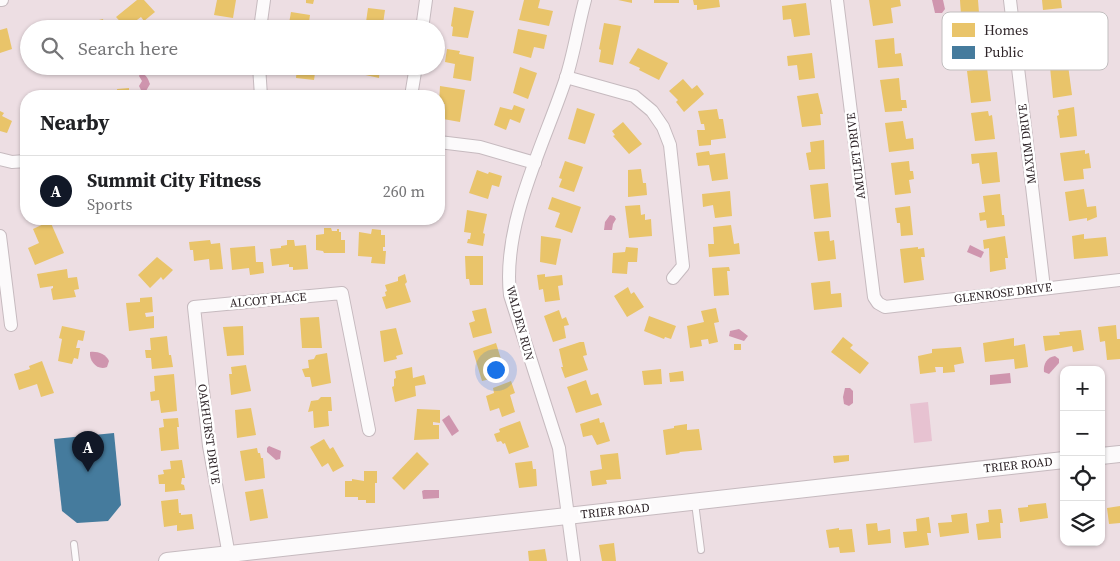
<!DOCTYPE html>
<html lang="en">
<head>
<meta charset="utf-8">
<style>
  :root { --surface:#fff; --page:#f6f6f6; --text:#202124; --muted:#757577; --line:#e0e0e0; --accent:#111827 }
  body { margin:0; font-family:"Source Serif 4",serif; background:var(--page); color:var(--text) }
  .controls { position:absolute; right:15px; bottom:15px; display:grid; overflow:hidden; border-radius:10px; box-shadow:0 1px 4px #0004 }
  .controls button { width:45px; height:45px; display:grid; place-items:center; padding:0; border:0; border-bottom:1px solid var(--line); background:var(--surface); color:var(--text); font:25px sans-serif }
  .you { position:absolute; left:495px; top:369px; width:18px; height:18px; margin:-12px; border:4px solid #fff; border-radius:50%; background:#1a73e8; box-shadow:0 0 0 8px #1a73e833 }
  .badge { display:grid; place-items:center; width:32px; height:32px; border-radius:50%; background:var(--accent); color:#fff; font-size:16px; font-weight:700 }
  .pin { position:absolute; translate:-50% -41px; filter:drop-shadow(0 1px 2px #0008) }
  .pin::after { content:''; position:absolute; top:26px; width:18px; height:15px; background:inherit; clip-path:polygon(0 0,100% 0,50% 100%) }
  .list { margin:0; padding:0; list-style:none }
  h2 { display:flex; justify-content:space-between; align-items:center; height:65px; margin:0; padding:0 20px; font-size:21px }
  h2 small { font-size:16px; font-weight:400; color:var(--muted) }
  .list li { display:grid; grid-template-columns:32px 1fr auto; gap:15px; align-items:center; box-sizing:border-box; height:70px; padding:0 20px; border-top:1px solid var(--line) }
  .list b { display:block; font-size:19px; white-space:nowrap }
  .list p { margin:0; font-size:16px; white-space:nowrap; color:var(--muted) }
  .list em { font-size:16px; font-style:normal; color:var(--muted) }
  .icon { flex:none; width:28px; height:28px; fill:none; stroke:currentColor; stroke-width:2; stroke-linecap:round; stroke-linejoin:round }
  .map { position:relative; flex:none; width:1120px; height:561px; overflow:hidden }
  .search { position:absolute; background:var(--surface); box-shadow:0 1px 4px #0004; left:20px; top:20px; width:425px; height:55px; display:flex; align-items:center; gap:12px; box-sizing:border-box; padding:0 18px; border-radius:28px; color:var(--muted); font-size:19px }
  .panel { position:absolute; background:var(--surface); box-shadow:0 1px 4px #0004; left:20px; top:90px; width:425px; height:135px; border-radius:20px }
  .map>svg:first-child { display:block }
</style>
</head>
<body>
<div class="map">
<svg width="1120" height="561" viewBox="0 0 1120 561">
  <rect width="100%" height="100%" fill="#eddee3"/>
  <path fill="#e7c2d1" d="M928,402L932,441L914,443L910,404Z"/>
  <g fill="#cf95ae">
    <path d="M932,0H943L945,9L942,13H935Z"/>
    <path d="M140,74C147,74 148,79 150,84L146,91L141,90L139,86L142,81L139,76Z"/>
    <path d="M610,215L614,216L616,219L613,224L612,230H604L605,222Z"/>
    <path d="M970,245L984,252L981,258L967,252Z"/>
    <path d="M739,329L748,336L744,341L729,336L730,331Z"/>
    <path d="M90,352C97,351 106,354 109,361L107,367C98,371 89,362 90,352Z"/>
    <path d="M1055,356L1059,359V363L1049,374L1044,372C1043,364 1047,357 1055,356Z"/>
    <path d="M1010,373L1011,383L990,385V375Z"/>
    <path d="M845,388H850L853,391V403L849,406L844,404L843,397Z"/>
    <path d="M449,415L459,431L452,436L442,420Z"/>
    <path d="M269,446L281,451L280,459L276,460L267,452V448Z"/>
    <path d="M424,490H439V498L423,499L422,491Z"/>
  </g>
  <g fill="#e9c46a">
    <path d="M137,0H144L155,12L144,21L141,17L126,28L116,17Z"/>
    <path d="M217,0H236L233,18L214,15Z"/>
    <path d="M306,0H314L313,4L306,3Z"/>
    <path d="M524,0H540L538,8L553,11L549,26L519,20Z"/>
    <path d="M618,0H632V3Z"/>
    <rect x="654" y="0" width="25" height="3"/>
    <path d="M693,0H719L720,7L697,10V5H694Z"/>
    <path d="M869,0H900L901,6L891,8L893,23L873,26Z"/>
    <path d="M960,0H978L979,13L961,15Z"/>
    <path d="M1042,0H1061L1062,8L1043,10Z"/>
    <path d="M806,3L810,35L794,37L791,19L783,20L782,6Z"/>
    <path d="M454,7L474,11L468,38L452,36L453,27L451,26Z"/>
    <path d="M368,8L385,10L383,24L396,26L395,29H365Z"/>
    <path d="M291,12L310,15L308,29H288Z"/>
    <path d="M103,19L105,29H93L91,22Z"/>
    <path d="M604,23L621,26L613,65L599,62L601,50L599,49Z"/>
    <path d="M7,28L12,49L0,53V30Z"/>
    <path d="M518,29L547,35L544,49L534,47L531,58L513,53Z"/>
    <path d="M894,38L895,54L901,53L903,66L878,68L875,40Z"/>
    <path d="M638,48L668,63L659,80L639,70L640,68L629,63Z"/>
    <path d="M447,49L460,51L459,54L474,57L471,81L453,78L455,64L445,62Z"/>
    <path d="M812,53L815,78L799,80L797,65L788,66L787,56Z"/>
    <path d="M1068,65L1072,95L1053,98L1050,67Z"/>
    <path d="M297,66H316L314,80L296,78Z"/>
    <path d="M362,66H380L379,78L361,74Z"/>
    <path d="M520,67L537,73L528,99L513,93Z"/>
    <path d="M987,68L991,101L971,103L967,71Z"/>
    <path d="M899,78L901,100H906L907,108H902V111L885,112L880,80Z"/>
    <path d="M683,79L692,89L697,85L704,94L684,112L676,102L678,100L669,91Z"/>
    <path d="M440,86L465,90L460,122L443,119L445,104L439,103Z"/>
    <path d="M129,88V96H118L117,89Z"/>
    <path d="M239,90V96H217V92Z"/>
    <path d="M320,92L321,96H292V94Z"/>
    <path d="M355,92L372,94L378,96H355Z"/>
    <path d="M818,93L823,114H820L821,125L802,127L797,96Z"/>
    <path d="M514,105L525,109L520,123L510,119L506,130L494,125L500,107L512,110Z"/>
    <path d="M1074,107L1077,136L1060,138L1057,116L1059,115L1058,110Z"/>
    <path d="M577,108L595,114L585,144L568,139Z"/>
    <path d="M717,109L719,119H723L726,138L711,140V145L699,146L697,130H705L704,124H701L698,111Z"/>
    <path d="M0,111L4,113L2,116L12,121L7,133L0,131Z"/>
    <path d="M988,111L989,116L992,115L995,139L975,141L971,113Z"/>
    <path d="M903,121L906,139L913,138L914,149L889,152L885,123Z"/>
    <path d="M623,122L642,144L629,154L613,136L615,135L612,131Z"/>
    <path d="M824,140L825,169L809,170L806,153L811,152L810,142Z"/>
    <path d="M1085,150V154L1089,153L1091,168L1083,169L1084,179L1064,181L1060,153Z"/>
    <path d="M709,151L710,155L725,153L728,179L712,181L709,165L698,166L696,153Z"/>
    <path d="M997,152L1000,182L982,184L979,163L972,164L971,154Z"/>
    <path d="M565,161L583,167L574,192L559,187L562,179L559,178Z"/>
    <path d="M909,161L910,171H913L914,179L909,180L911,193L895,195L891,163Z"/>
    <path d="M641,169L643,183H646L647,195L628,197V170Z"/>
    <path d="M477,170L488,174L489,172L502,176L499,187L492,185L488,199L469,193Z"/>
    <path d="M439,172H444L443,188L439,187Z"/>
    <path d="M828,183L831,217L814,219L810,185Z"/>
    <path d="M1084,189L1087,207L1096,206L1097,217L1087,221V218L1069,221L1065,192Z"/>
    <path d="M26,190V205H22L21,191Z"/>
    <path d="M730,191L732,216L715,218L713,205L703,207L702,194Z"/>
    <path d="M1000,194L1002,215H1004L1005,226L987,228L986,220L980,221L979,213L985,212L983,196Z"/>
    <path d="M552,197L581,207L572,233L555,227L560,213L548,209Z"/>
    <path d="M640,205L641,215L645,214V220L651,219L652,236L629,238L625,206Z"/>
    <path d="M910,206L913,235L901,236L900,223H897L895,208Z"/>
    <path d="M467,210L487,214L483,233L485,234L483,246L467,243L468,239H470L471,233L464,232Z"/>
    <path d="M50,221L64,253L35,265L28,248L39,243L33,229Z"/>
    <path d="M731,225L734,244L739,243L740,254L709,257L708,244H714L713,227Z"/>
    <path d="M324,228H331L332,231H337V229H339V232H341V240H345V253H324L323,251L316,250V235L324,234Z"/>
    <path d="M372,229L381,230V235H385V247H383V251H386L385,264L371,263L372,257L358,256L359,232L371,234Z"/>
    <path d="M829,231L830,241L834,240L836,259L818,261L814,232Z"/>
    <path d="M1084,234V239L1106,237L1108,256L1074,259L1072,236Z"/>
    <path d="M541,236L561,239L556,265L540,262Z"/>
    <path d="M1005,236L1008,258H1005L1006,269L990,272L989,248L984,249L983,240Z"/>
    <path d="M210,240L211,244L220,243L223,269L210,270L209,259L194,261L193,250H190L189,242Z"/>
    <path d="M287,240H294L295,246L306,245L308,269L293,270V267H289V264L272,266L270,249L281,248V246L287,245Z"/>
    <path d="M255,246L256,262H263L264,273L250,275L249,268L232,270L230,248Z"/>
    <path d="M626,247L638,248L637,262H628L627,274L612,273L613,253L625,252Z"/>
    <path d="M918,247V249L924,248L925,257H921L924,280L904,283L900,249Z"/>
    <path d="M465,256H483V285H470L469,279H466Z"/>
    <path d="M157,257L173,270L163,280L161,277L150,288L138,275Z"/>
    <path d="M729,267L730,271H727L729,295L714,296L712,268Z"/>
    <path d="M67,269L68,278L77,277L79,289L74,290L76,297L53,300L51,289L53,288V286L40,288L37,274Z"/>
    <path d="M405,274L407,282L405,284L411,302L386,309L382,297L386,296L385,292L387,291L385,285L398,281V277Z"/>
    <path d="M545,274V277L562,275L563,285L558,286L560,300L545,302L543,289L539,290L537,275Z"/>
    <path d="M830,281L831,294L841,293L842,307L814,310L811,283Z"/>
    <path d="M628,287L631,294L634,292L644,307L627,317L614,296Z"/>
    <path d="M152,297L153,312L145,313L146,317L154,316V328L129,331L126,303L140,302V298Z"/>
    <path d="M486,308L492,333L473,338L469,323L475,321L472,311Z"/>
    <path d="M716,308L719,322L714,323L718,342L709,344L708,339L701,340L702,346L690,348L687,326L704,322L701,311Z"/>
    <path d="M559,310L562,319L566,317L569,325L564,326L566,338L553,342L544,316Z"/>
    <path d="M649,316L676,326L671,339L665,337L664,339L644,331Z"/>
    <path d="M319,317L322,348H302L300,318Z"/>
    <path d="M1116,325L1117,339H1120V359L1107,360L1105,341L1100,342L1098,327Z"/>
    <path d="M62,326L85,331L83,341L78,340L76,348H80L78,359L74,358L72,364L58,361L62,339L59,338Z"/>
    <path d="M243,326L244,355L227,356L223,327Z"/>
    <path d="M396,328L403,354L396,356L397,359L384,362L380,331Z"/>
    <path d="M1081,330L1084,350L1073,352L1072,346L1045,351L1043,336L1060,335L1059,332Z"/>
    <path d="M167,336L169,355H171L173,367L152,369L151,358H146L145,350H151L150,338Z"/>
    <path d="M843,337L853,345L850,348L869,363L860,374L831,352Z"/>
    <path d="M1014,338V346L1025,344L1028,367L1015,369L1014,359L985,362L983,343Z"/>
    <path d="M580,342H584L587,355L583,356L588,370L565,378L561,367H563L559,349Z"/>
    <path d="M496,343L501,359L494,361L499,377L482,381L473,351Z"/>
    <rect x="734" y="344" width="7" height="6"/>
    <path d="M961,347L964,363L954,365L955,372L943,373V367H935L936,372L920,374L918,356L932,353V349Z"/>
    <path d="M327,353L331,383L312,387L310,377H305L302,369L309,368L308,360L314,359L316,355Z"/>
    <path d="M42,361L54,393L41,397L37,384L19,390L14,374L30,369L29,366Z"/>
    <path d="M246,365L251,391L231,395L229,374H232L231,367Z"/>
    <path d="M412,367L413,378L424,375L426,384L415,386L416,396L395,402L392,387L394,386V379L396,378L395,371Z"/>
    <path d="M661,369L662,384L644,385L642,371Z"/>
    <path d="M683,371L684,381L670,382L669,373Z"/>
    <path d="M174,374L177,411L161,413L159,400L151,401L150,392L155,391L154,376Z"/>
    <path d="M586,380L591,395L598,393L602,405L576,413L567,387Z"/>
    <path d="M511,381L515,393L510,395L515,412L502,417L499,408L490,411L486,396L494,393L493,388Z"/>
    <path d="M321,397H331L332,411H328L329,426L314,428L313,411L308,412L311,401L318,400Z"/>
    <path d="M251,408L256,435L237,438L235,410Z"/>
    <path d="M417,409L440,410V423L433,422V425H439V439L414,440Z"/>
    <path d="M178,418L179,427H177L179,449L161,451L159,428L164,427L163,419Z"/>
    <path d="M599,418L600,423L604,422L610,441L597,445L592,435L583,437L580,424Z"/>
    <path d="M520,421L529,447L509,454L505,443L503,444L501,441L497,442L494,434L500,432L499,429Z"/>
    <path d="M687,424V430L699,429L702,450L679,452L680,453L666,455L663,430L674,428V426Z"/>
    <path d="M324,439L330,449L333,447L344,466L333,472L328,463L322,467L310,447Z"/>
    <path d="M257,448L258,453H260L261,458H263L265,478L245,481L240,451Z"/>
    <path d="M417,452L429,464L404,490L392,478Z"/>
    <path d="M618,453L621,479L606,480L607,484L592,486L590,471L602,469L600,455Z"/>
    <path d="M849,455V461L834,463L833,456Z"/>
    <path d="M182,460L185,478H182L181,484L184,485L185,490L165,492V484H159L158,475L164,474L163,470L171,469L170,461Z"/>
    <path d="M532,461L533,469H536L537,486L519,488L515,463Z"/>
    <path d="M364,471H377V483H375V503H366V500H358V497H345V481H352V479L364,481Z"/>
    <path d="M263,489L268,518L250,521L245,492Z"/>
    <path d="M178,499L179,513H181V515L192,514L194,529L177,531V525L164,527L161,501Z"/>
    <path d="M1046,503L1048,518L1020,522L1018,508L1028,507V505Z"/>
    <path d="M1120,506V523L1109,524L1107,508Z"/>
    <path d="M1001,509L1003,523H1000L1001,538L978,540L976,524L989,522L988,510Z"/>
    <path d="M967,513L969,533L940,537L938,523L952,522L951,515Z"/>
    <path d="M929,517L931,533H927L929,545L905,548L903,532L917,531L916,519Z"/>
    <path d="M877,523L878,531L890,529L891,543L868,545L866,524Z"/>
    <path d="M839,528V530L852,529L855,552L840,553L839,547L829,548L826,530Z"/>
    <path d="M614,543L616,561H602L599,545Z"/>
    <path d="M545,549L547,561H529L528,551Z"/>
  </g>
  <path fill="#457b9d" d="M114,433L121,505L108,521L77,523L62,511L54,439Z"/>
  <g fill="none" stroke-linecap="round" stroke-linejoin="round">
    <g stroke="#c6babf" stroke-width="8">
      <g id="service">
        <path d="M695,503L701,550"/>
        <path d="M74,544L76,561"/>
      </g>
    </g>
    <g stroke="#c6babf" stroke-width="14">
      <g id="minor">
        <path d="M0,0H2"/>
        <path d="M837,0L874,297L878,303L885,307L1120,280"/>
        <path d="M1010,0L1044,288"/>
        <path d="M260,29L264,0"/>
        <path d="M422,29L426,0"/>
        <path d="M259,66L261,96"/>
        <path d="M566,77L634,96L652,111L663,127L670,145L683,266L673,278"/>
        <path d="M411,96L416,66"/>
        <path d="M439,142L480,147L535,163"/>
        <path d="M0,159L12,162L26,161"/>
        <path d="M0,236L11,325"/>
        <path d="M230,561L209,446L194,307L342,293L369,430"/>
        <path d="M574,561L559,448L510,295C502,223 544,145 566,78C574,53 578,26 585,0"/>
      </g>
    </g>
    <g stroke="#c6babf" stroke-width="18">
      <g id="tertiary">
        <path d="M1101,456L1120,454"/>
        <path d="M167,561L1064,460"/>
      </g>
    </g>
    <use href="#service" stroke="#fcfafb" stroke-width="6"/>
    <use href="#minor" stroke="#fcfafb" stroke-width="12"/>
    <use href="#tertiary" stroke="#fcfafb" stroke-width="16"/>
  </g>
  <g text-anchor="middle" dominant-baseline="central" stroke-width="5" stroke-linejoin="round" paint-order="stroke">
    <g font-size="12" fill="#2f2529" stroke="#fff">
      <text transform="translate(1027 144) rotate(-97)">MAXIM DRIVE</text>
      <text transform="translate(856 156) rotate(-97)">AMULET DRIVE</text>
      <text transform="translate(1003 293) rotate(-7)">GLENROSE DRIVE</text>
      <text transform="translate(268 300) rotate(-5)">ALCOT PLACE</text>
      <text transform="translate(520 323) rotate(75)">WALDEN RUN</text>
      <text transform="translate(209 434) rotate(82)">OAKHURST DRIVE</text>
      <text transform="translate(1018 465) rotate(-6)">TRIER ROAD</text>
      <text transform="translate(615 511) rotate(-6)">TRIER ROAD</text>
    </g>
  </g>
  <rect x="942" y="12" width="166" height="58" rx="8" fill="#fff" stroke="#c1bebf" stroke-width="1"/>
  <rect x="952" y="23" width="23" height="14" fill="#e9c46a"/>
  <rect x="952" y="46" width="23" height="13" fill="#457b9d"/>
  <g font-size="14" fill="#2f2529">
    <text x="984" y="35">Homes</text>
    <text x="984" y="57">Public</text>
  </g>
</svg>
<div class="controls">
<button>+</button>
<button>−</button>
<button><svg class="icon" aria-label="locate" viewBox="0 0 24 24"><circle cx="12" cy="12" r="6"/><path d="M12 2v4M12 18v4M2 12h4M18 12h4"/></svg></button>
<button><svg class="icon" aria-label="layers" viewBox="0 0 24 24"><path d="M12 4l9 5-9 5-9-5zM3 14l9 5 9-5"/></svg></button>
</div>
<div class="you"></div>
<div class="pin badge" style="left:88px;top:472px">A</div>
<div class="search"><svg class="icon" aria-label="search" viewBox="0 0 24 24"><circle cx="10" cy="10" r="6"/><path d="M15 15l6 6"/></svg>Search here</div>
<section class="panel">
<h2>Nearby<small></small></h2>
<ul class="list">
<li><span class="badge">A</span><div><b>Summit City Fitness</b><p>Sports</p></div><em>260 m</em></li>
</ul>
</section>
</div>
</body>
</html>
